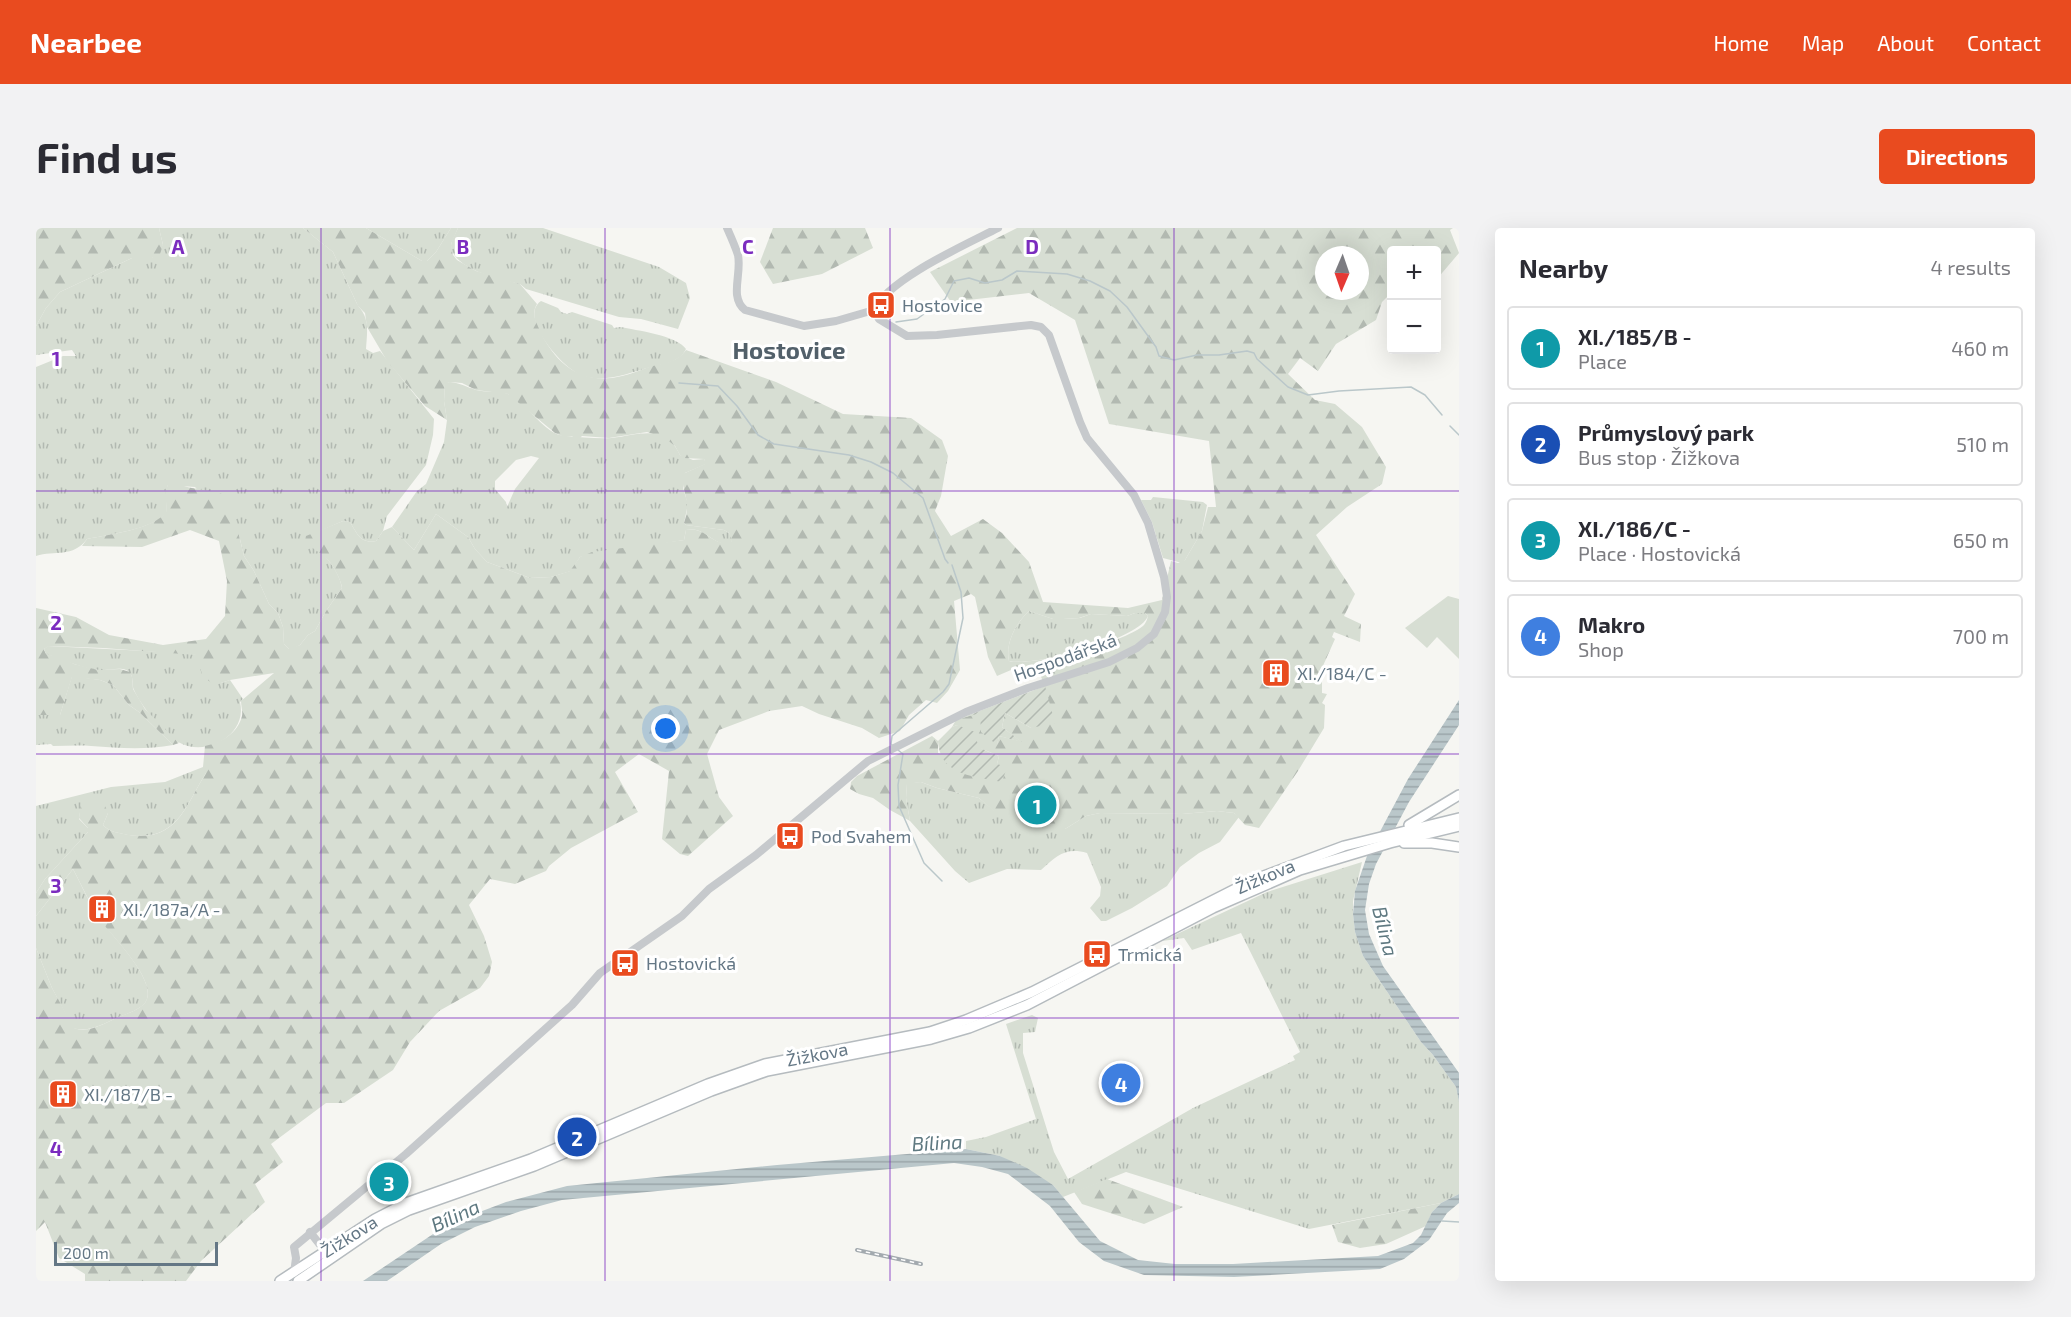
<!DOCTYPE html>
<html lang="en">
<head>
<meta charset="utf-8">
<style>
  :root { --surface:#fff; --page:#f2f2f3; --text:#2b2b33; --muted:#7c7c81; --line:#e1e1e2; --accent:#e94b1f }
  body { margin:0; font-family:"Exo 2",sans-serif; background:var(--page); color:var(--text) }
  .controls { position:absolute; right:18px; top:18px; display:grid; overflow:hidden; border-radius:6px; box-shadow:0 6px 24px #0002 }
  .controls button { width:54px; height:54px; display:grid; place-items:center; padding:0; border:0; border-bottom:2px solid var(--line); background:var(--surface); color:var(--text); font:30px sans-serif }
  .compass { position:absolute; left:1279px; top:18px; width:54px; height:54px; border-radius:50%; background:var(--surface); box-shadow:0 6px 24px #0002; rotate:182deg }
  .scale { position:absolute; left:18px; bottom:15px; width:164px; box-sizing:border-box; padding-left:6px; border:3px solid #647785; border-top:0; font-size:16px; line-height:21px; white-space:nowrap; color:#647785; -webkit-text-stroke:4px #fff; paint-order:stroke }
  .you { position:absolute; left:630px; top:501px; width:21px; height:21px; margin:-15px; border:4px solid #fff; border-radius:50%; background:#1a73e8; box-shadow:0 0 0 9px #1a73e833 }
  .badge { display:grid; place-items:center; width:39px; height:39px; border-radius:50%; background:var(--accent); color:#fff; font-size:20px; font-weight:700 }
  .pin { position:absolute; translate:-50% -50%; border:3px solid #fff; box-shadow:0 2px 6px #0006 }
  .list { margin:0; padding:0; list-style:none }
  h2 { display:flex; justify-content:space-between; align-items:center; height:78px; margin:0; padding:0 24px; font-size:26px }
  h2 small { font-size:20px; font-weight:400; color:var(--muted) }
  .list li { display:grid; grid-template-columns:39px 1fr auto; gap:18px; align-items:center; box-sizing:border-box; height:84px; margin:0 12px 12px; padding:0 12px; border:2px solid var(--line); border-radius:6px }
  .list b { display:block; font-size:22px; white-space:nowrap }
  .list p { margin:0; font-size:20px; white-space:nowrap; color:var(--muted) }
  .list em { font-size:20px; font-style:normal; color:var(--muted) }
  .map { position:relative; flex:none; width:1423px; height:1053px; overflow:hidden; border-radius:6px }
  header { display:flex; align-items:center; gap:36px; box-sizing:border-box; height:84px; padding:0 30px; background:var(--accent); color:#fff }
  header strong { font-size:28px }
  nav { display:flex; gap:33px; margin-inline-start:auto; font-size:21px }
  .intro { display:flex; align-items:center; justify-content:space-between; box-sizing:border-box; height:144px; padding:0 36px }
  h1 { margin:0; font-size:42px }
  .button { padding:15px 27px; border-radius:6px; background:var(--accent); color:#fff; font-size:21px; font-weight:700 }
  main { display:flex; gap:36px; padding:0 36px }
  aside { flex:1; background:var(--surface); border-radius:6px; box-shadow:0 6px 24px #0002 }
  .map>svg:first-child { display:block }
</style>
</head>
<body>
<header>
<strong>Nearbee</strong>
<nav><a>Home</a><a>Map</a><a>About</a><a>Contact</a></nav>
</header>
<div class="intro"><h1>Find us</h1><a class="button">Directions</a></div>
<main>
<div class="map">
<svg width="1423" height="1053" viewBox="0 0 1423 1053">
  <defs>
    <pattern id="grass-tufts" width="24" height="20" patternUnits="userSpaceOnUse" patternTransform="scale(1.5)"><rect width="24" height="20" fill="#d7ded3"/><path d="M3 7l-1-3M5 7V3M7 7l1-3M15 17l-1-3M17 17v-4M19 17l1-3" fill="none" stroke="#b2b9b1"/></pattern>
    <pattern id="forest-firs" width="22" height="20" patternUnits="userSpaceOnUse" patternTransform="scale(1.5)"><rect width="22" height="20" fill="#d7ded3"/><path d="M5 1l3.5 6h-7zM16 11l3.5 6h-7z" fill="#b2b9b1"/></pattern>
    <pattern id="garden-furrows" width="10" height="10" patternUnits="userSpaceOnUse" patternTransform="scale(1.5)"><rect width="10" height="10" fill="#d7ded3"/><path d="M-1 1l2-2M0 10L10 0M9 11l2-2" fill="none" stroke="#b2b9b1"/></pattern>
    <pattern id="water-rules" width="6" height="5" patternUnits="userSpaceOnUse" patternTransform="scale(1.5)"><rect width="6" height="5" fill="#bac7ca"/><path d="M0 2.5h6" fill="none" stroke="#9ba6aa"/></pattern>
  </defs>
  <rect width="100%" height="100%" fill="#f6f6f2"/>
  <g fill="url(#grass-tufts)" fill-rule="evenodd">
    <path d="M123,0H267L297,24L322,78C334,90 331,105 330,121L337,125L344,123L398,191L397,207L390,237L351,288L347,303L340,313C324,316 321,305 314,294L307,293L270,309C284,322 303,340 306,360L290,383L279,403L272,407L264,417L257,421H253L248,416L247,399L242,385L233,376L218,343L208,328L203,307L159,259L132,257L130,263L131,285C114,302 75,306 51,311C37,330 19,322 0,328V139L27,128H40L36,122L0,127V98L10,80L24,64L96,30H116L127,17Z"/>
    <path d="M330,0H415L400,24L391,33H386Z"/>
    <path d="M422,0H507L623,39L650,55L654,70L642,101L605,91L583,89L490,61L484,56C465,52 417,41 415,18C415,12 420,5 422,0Z"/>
    <path d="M505,73L522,80L525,84L531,86L536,84L576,97L578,100L584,99C600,102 642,108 650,121C644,134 628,136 615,139C592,145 571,155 547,148C528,142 481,89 505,73Z"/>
    <path d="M414,154C424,155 431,159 440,162C450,165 462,162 472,166C492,174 508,208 530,208C545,209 561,211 576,210C603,207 629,195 644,227L657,232L668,231L670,236L649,245L647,260L652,276L648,295L650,297L688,302C694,305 696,308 696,315C680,319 673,305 660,302C656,301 653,302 650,302L648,312L544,329L535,343L515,349L494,350L451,334L439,321L432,309L400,286L378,322L356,299L381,263L390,256L408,214L411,192L408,173L409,155ZM495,228L503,230L479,261L471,279L470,274L459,261V253L480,232Z"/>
    <path d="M1117,269L1167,274L1171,277L1166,303L1149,332L1146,335L1127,330L1116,294L1105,272H1115Z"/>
    <path d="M993,383L1017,391H1026L1044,390L1055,386L1091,388L1099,385H1109L1112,388C1103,412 997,439 973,433C969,415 980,395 993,383Z"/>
    <path d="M12,418L149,425L161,427L185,455L194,452L207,471L204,474C212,507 170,530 142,514C127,505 105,478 98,462C95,455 99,446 90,442C82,439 72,443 63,442C47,441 26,431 10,426L8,421Z"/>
    <path d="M36,448L64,452L77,457L93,477L103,484L137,517C109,522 83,520 55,518C43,517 30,518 17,518L15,516L0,517V487H24Z"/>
    <path d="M167,539H170V545C149,578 142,614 92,607C83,605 73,604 67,597L72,585L44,584L43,591L52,600V604L9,651L0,665V578L75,559L129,554Z"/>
    <path d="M885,554L901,560L943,570L960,584H982L999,587L1029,601L1050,588L1064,585L1146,586L1181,583L1198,585L1203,589L1184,614L1163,625L1144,639L1131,658L1096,680L1070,693H1065L1054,680L1064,668L1065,659L1051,625C1029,619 1021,628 1005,642L971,641L933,655L919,643L874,593L870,570L871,555Z"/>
    <path d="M1326,634L1317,673V686L1319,704L1327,728L1385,814L1397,827L1420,859L1423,874V966L1405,975L1273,1001L1090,944L1027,969L1017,957L964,928L930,921V913L950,909L1000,891L970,796L996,787L1002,790L999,804L987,805V825L1018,924L1032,951L1157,880L1259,832L1257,828L1264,824L1205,705L1156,722L1148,710L1126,713L1231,664Z"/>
    <path d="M37,641C46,658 54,677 66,693C78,711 118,749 111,771C108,781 90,786 81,790C67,796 52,805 37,800L16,760L0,720V688Z"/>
  </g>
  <g fill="url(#forest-firs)" fill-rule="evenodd">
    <path d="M0,0H123L127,17L124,26L116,30H96L24,64L10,80L0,98Z"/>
    <path d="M267,0H330L386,33H391L400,24L415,0H422L415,16L417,27L421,32L440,43L484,56L501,76C495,86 500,93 504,103C520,137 547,158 586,148C595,146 604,142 613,139C626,135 641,135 650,122L740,154L807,186L875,190L906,212L912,228L905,268L899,283L915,308L947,291L966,305L993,334L1007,374L1092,380L1126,372L1135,333L1142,335L1149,332L1166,303L1172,279H1180L1173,213L1073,196L1039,92L993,65L915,74L894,44L981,0H1417L1414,2L1423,25L1401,51L1400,22H1356L1355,65L1346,74L1340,92L1300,116L1282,143L1264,130L1252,146L1279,172L1299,176L1326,199L1350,239L1346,256L1311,279L1280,307L1319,366L1308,388L1325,396L1324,414L1298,404L1296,409L1299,411L1286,440V465L1291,466L1286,475L1289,477L1288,500L1262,543L1223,600L1209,597L1198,585L1181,583L1146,586L1064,585L1050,588L1029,601L1012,605L1003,601L999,587L982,584H959L943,570L901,560L885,554L871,556L870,570L874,593L854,582L837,570L823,566L814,561L815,554L821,548L896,508L902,513V525L961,536L963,528L944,520L921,497L916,499L920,492L945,484L961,516L963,508L984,513L966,499L969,485L995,500L1009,458L1000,437L975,442L961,448L952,429L939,369L935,366L918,373L924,442L912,463L901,475L890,472L873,487L864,503L843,510L826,500L783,486L766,478L733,483L683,502L671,526L683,569L697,588L652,628L644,626L626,611L633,543L603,526L579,544L602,584L535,620L513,638L510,643L479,656L454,651L433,677L448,708L456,734L453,748L444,760L403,783L374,814L357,842L308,875H290L235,916L247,934L219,956L229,974L165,1033L150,1053H49V1046L23,1030L9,994L0,1003V720L16,760L38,800C53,806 70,794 85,788C93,785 108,780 111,771C118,749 78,711 66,694C55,678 46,658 37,641L0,688V665L9,651L52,604V600L43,590L45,575L50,569H59L69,578L72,585L67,597C73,604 83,605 93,607C142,614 149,578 170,545V539H167L169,518C185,515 202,505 206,488C207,483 205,478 205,473L238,445L194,452L185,455H176L167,449L160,427L67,420L13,418L8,421L10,426L27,430L38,436L62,442L84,441L94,444L96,449L97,461L109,481L143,515L137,517L103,484L93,477L77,457L64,452L36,449L24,487H0V380L40,389L73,407L127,417L170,411L189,388L191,353L183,313L154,302L106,319L46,318L51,311C74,306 115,302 131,284L129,263L132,257L139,254C156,264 177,259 194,270L208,328L218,343L233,376L242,385L247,399L248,416L253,421L264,417L272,407L279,403L290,383L306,360C305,351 296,335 289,329C282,323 275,320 269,313L270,308L307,293L314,294C321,305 324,316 340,313L347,303L356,299L378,322L400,286L432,309L439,321L451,334L494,350L515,349L534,343L544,329L556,324L648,312L650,302C653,302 657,301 660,302C673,305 680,319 696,314L693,305L688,302L650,297L648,295C655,274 648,269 646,249L649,245L669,236V233L668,231L648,230L644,227L639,218L629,210L611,204L573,210L546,208L541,213L536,208L528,209L519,205L472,166L440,162L426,155L414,154L409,156L408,173L411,192L389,178L351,133L331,99L329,85L322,78L297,24ZM1288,27H1324V63H1288ZM993,383L1017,391H1027L1043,390L1055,386L1091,388L1099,385H1109L1112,388C1111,392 1110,394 1108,397C1090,414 996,439 973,433C969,415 980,395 993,383Z"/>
    <path d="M737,0H829L837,20L786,46L737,56L724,34Z"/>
    <path d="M1071,951L1147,979L1108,996L1046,976L1038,964Z"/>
    <path d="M1405,975L1396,984L1390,998L1350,1016L1324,1020L1302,1014L1296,997Z"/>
  </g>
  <path fill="#d7ded3" d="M1412,368L1423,371V431L1401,409L1391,420L1369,400Z"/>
  <g fill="url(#garden-furrows)">
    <path d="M1009,458L1019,495L995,500L969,485L966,499L986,514L963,508L961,517L945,504L944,485L920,492Z"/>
    <path d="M921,497L939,504C941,522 947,521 963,528L961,536L971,539L966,554C938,548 904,548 902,513L916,499Z"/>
  </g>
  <g fill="url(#water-rules)">
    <path d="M1423,472V497L1373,574L1340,636L1333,656L1329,682L1333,706L1347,738L1423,845V874L1420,859L1397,827L1385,814L1327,728L1319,704L1317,686L1319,663L1331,628L1372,551Z"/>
    <path d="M930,921L964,928L991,940L1017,957L1064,1013L1102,1032L1139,1036H1197L1342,1028L1377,1015L1385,1007L1396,984L1405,975L1423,966V975L1411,985L1393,1012L1368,1031L1344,1041L1198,1049L1108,1047L1068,1033L1043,1014L1014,978L972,946L946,939L918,935L526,972L485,983L439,999L405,1016L351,1053H327L412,996L470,974L531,958L741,937Z"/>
  </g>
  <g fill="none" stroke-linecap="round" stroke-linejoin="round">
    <g stroke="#bac7ca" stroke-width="1.5">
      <path d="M860,94L881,91L909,71L918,53L933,50L949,55L966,52L981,43L1031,46L1054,53L1074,63L1091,79L1120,119L1123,128L1138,132L1161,127H1183L1211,123L1218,125L1221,131L1252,159L1272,167L1303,163L1375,159L1389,167L1406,187"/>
      <path d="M643,155L682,158L701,178L722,207L738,216L813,227L835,234L857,245L887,270L909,331L912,335"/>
      <path d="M1414,198L1423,207"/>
      <path d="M856,517L855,516L856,508L907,464L913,456L927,390L925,364L916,337"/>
      <path d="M862,522L867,526L862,557L863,578L888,635L906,653"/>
      <path d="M1406,993L1423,994"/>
    </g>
    <g stroke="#b5bbbf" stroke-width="12">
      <g id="secondary">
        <path d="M1373,597L1423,567"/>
        <path d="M1368,615H1396L1423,619"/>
        <path d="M244,1053L339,991L370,975L495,931L672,856L729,836L894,804L930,792L996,764L1217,652L1308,618L1423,590"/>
        <path d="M262,1053L345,996L373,982L498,938L675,863L731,843L895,811L933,800L991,777L1177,680L1264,642L1354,615L1423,598"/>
      </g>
    </g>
    <g stroke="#c6c9cc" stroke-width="8">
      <path d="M691,0C695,9 699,18 702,27C706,46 693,69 709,82L768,98L800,93L838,82"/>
      <path d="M838,82C852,51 931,16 962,0"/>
      <path d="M274,1004L292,1027"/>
      <path d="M258,1045L260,1030L258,1019L370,926L536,777L564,745L646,688L673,661L720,627L832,533L930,484L992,460L1073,434L1101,420L1118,406L1129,384L1131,369L1128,349L1112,295L1098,267L1051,210L1044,194L1013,107L1005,99L995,97L901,107L871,108L843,91L838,82"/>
    </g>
    <use href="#secondary" stroke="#fff" stroke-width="9"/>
    <g stroke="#a3aaaf" stroke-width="4">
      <path id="rail" d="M821,1022L885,1036"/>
    </g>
    <use href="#rail" stroke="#fff" stroke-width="1.5" stroke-dasharray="4.5" stroke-linecap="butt"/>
  </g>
  <path fill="none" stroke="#7b2cbf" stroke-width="1.5" stroke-opacity="0.55" d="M285,0V1053M569,0V1053M854,0V1053M1138,0V1053M0,263H1423M0,526H1423M0,790H1423"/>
  <defs>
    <g id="bus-square" transform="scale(1.5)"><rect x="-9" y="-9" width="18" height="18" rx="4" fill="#e94b1f" stroke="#fff"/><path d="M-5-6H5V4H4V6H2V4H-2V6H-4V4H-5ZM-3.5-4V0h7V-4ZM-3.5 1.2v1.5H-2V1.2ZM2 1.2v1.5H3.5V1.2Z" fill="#fff"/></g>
    <g id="building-square" transform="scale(1.5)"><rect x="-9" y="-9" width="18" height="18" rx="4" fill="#e94b1f" stroke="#fff"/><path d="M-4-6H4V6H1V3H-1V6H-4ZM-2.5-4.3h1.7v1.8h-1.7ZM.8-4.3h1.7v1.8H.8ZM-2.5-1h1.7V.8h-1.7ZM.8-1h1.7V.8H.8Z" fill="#fff"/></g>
  </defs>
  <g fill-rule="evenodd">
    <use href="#bus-square" x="845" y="77"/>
    <use href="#building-square" x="1240" y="445"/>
    <use href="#bus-square" x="754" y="608"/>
    <use href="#building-square" x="66" y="681"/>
    <use href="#bus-square" x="1061" y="726"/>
    <use href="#bus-square" x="589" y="735"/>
    <use href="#building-square" x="27" y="866"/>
  </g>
  <g text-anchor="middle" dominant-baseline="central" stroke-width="6" stroke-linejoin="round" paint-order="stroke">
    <g font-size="18" fill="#647785" stroke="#fff" text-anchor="start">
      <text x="866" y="77">Hostovice</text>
      <text x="1261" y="445">XI./184/C -</text>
      <text x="775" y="608">Pod Svahem</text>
      <text x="87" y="681">XI./187a/A -</text>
      <text x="1082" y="726">Trmická</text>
      <text x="610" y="735">Hostovická</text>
      <text x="48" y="866">XI./187/B -</text>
    </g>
    <g font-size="18" fill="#647785" stroke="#fff">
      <text transform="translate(1029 429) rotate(-20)">Hospodářská</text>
      <text transform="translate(1229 648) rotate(-23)">Žižkova</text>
      <text transform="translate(781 826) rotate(-11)">Žižkova</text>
      <text transform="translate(313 1008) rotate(-32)">Žižkova</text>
    </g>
    <g font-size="20" font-style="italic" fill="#5f7981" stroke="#fff">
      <text transform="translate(1350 703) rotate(76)">Bílina</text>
      <text transform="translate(901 914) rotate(-3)">Bílina</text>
      <text transform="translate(419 987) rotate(-24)">Bílina</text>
    </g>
    <g font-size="24" font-weight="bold" fill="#52606a" stroke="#fff">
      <text x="753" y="121">Hostovice</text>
    </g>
  </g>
  <g font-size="20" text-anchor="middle" font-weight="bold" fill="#7b2cbf" stroke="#fff" stroke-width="6" stroke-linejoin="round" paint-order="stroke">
    <text x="142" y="26">A</text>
    <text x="427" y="26">B</text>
    <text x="712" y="26">C</text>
    <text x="996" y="26">D</text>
    <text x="20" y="138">1</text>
    <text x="20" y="402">2</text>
    <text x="20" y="665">3</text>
    <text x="20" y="928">4</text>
  </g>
</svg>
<div class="controls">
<button>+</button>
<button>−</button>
</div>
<svg class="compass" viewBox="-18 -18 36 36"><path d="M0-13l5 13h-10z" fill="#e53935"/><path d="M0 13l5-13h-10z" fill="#7c7c81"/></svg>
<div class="scale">200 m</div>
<div class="you"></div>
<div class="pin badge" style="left:1001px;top:577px;background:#0f9aa8">1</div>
<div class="pin badge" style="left:541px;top:909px;background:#1a4fb4">2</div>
<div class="pin badge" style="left:353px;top:954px;background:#0f9aa8">3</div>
<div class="pin badge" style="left:1085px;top:855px;background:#3f7fe0">4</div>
</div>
<aside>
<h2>Nearby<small>4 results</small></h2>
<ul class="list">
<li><span class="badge" style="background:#0f9aa8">1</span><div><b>XI./185/B -</b><p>Place</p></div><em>460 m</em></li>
<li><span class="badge" style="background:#1a4fb4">2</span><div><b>Průmyslový park</b><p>Bus stop · Žižkova</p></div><em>510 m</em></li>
<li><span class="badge" style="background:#0f9aa8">3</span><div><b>XI./186/C -</b><p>Place · Hostovická</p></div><em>650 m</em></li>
<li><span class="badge" style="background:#3f7fe0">4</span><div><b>Makro</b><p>Shop</p></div><em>700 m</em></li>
</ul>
</aside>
</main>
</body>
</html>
